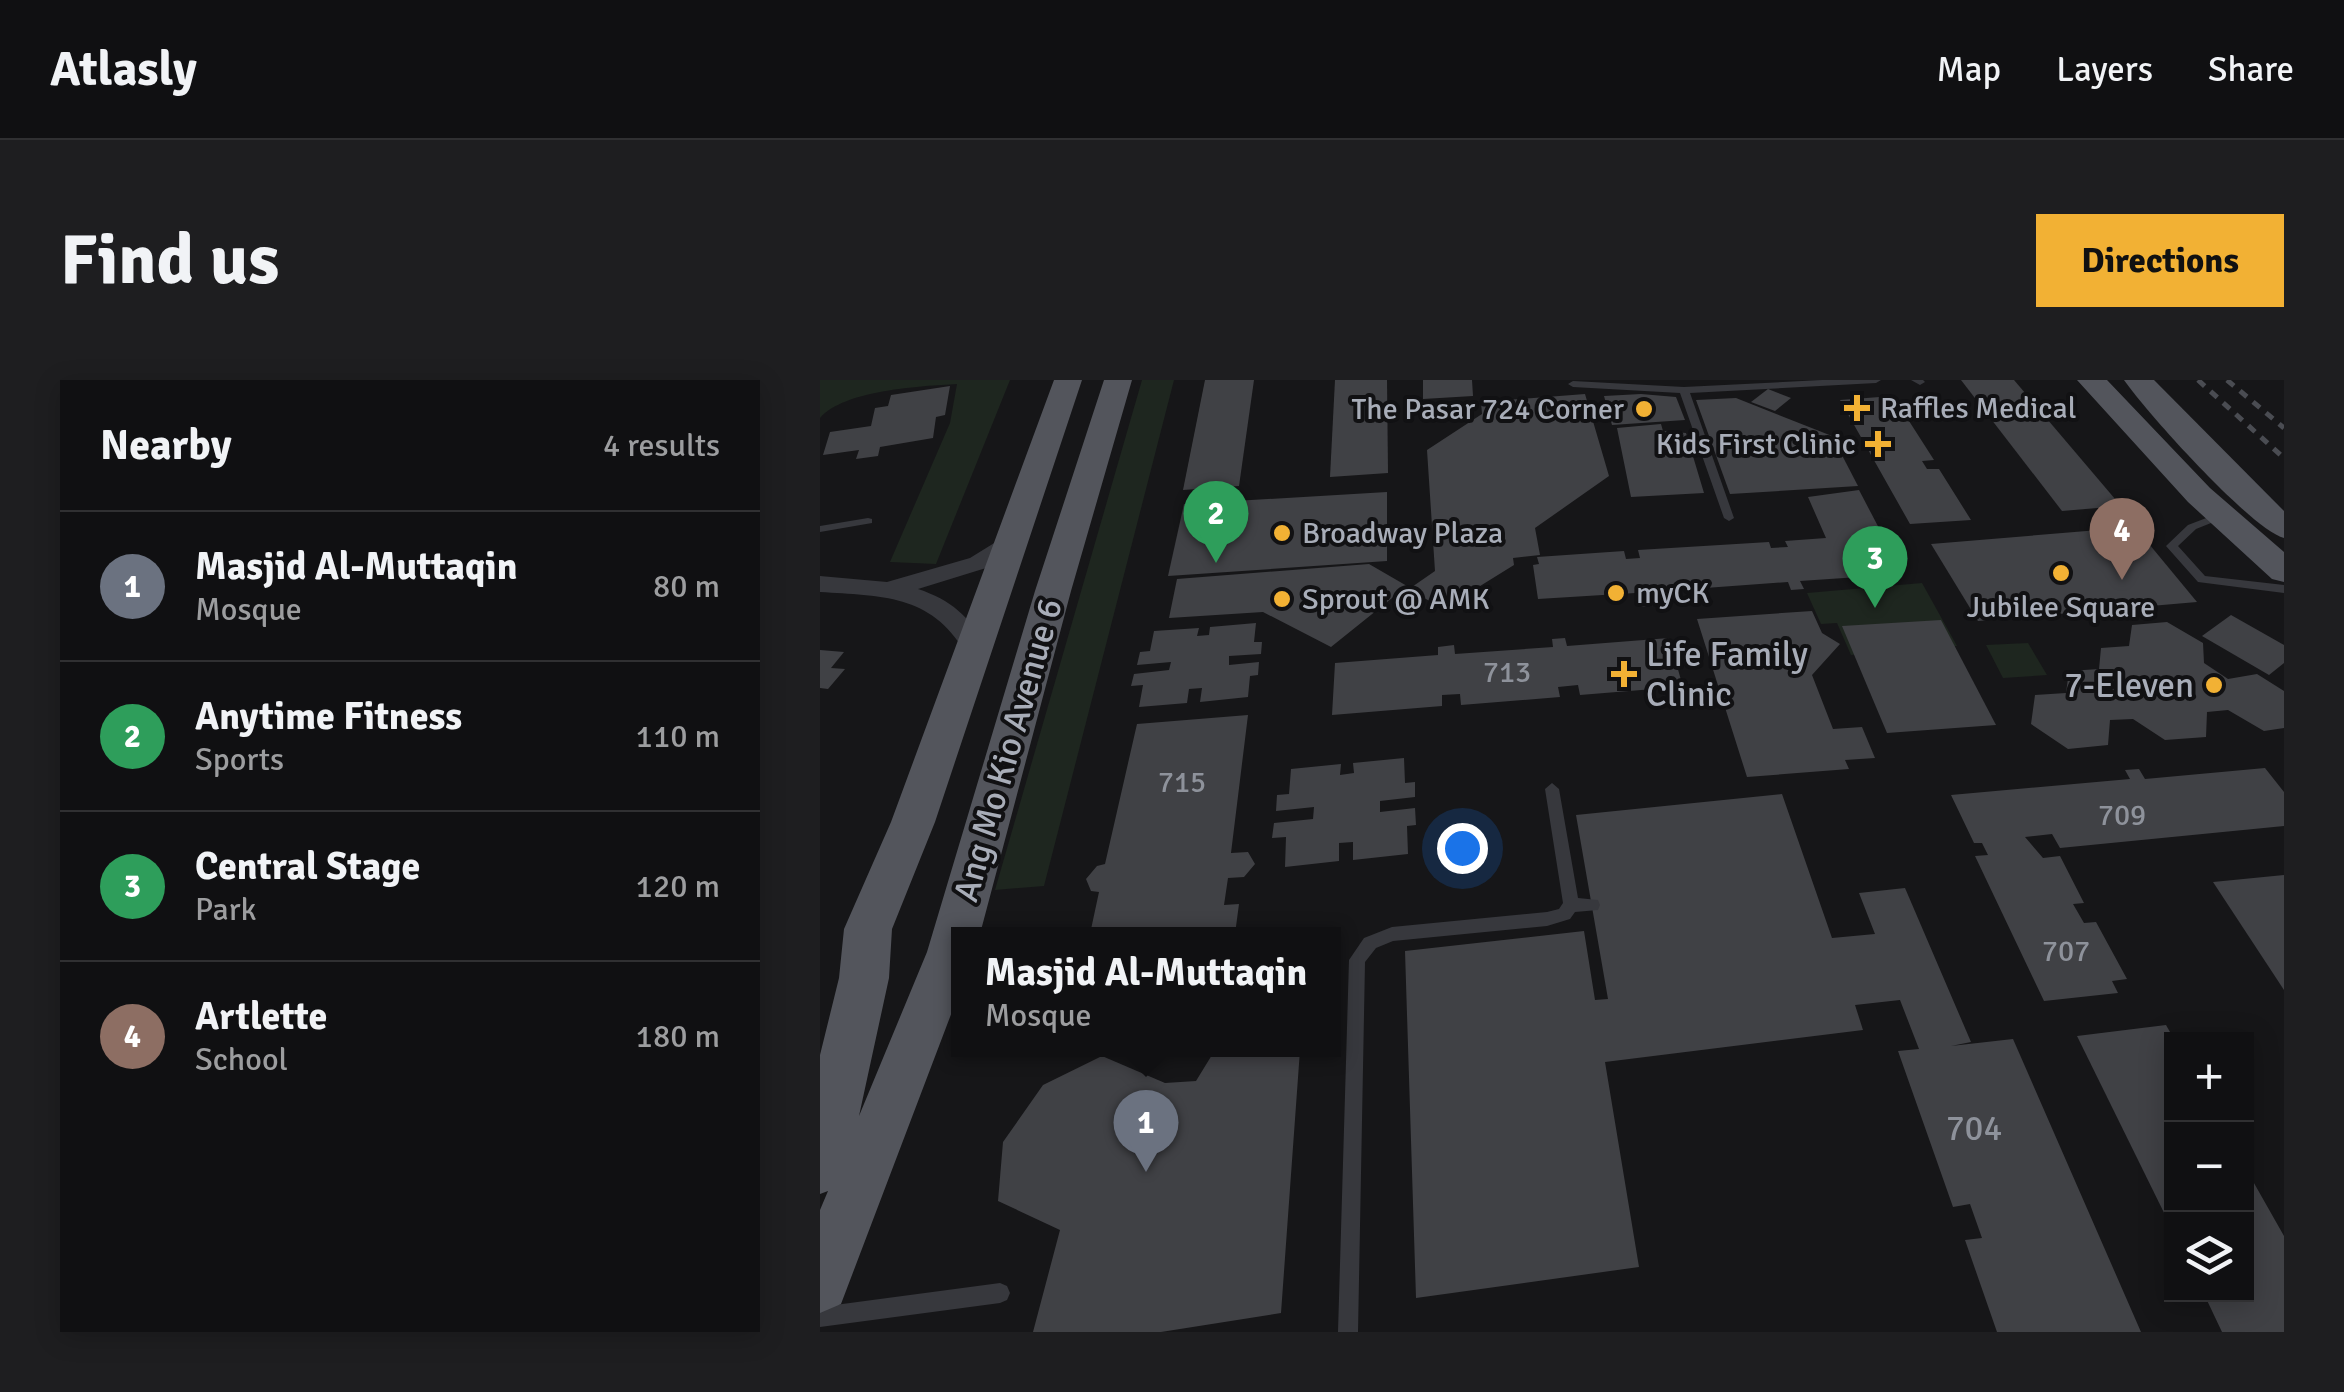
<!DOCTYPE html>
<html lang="en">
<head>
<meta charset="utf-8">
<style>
  :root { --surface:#101012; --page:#1e1e20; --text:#f1f3f6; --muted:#9c9d9f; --line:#303032; --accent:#f2b134 }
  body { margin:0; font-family:Signika,sans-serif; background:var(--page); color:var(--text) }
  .controls { position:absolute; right:30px; bottom:30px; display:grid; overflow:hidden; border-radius:0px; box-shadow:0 5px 25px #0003 }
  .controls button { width:90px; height:90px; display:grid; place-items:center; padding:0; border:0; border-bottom:2px solid var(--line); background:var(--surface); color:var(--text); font:50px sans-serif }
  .you { position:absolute; left:642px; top:468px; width:35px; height:35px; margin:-25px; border:8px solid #fff; border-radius:50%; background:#1a73e8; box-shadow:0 0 0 15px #1a73e833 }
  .badge { display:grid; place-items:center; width:65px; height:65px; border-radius:50%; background:var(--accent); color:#fff; font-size:32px; font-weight:700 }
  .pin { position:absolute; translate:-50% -82px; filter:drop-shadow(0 2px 5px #0008) }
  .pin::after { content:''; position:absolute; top:52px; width:35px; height:30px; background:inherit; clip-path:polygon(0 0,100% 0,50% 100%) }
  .popup { position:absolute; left:131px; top:547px; width:390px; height:130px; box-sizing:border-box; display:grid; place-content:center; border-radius:0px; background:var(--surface); filter:drop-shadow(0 2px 8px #0005); font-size:32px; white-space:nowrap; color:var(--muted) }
  .popup b { font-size:38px; color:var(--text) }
  .popup::after { content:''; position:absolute; left:50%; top:100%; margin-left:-20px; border:20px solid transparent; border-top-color:var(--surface) }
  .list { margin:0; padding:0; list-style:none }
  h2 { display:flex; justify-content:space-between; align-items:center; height:130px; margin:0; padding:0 40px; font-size:42px }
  h2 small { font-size:32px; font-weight:400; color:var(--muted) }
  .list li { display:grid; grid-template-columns:65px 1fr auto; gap:30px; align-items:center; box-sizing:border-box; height:150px; padding:0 40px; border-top:2px solid var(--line) }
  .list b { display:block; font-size:38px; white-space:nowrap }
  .list p { margin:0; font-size:32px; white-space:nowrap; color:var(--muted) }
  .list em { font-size:32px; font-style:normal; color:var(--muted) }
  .icon { flex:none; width:55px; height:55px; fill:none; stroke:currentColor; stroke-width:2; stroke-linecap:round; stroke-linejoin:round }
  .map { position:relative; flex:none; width:1464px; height:952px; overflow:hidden; border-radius:0px }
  header { display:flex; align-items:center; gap:60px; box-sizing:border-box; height:140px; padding:0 50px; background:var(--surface); border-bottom:2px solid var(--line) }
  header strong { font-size:48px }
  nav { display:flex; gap:55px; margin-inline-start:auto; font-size:35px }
  .intro { display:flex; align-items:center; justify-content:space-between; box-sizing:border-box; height:240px; padding:0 60px }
  h1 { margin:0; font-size:70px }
  .button { padding:25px 45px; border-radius:0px; background:var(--accent); color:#111; font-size:35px; font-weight:700 }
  main { display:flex; gap:60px; padding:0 60px }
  aside { flex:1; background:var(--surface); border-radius:0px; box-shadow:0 5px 25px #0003 }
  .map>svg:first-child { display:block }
</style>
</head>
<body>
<header>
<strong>Atlasly</strong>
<nav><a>Map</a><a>Layers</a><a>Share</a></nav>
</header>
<div class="intro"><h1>Find us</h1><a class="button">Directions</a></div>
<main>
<aside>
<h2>Nearby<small>4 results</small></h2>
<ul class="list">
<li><span class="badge" style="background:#6b7280">1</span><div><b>Masjid Al-Muttaqin</b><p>Mosque</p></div><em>80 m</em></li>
<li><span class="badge" style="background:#2e9e5b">2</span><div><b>Anytime Fitness</b><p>Sports</p></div><em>110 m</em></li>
<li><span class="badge" style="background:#2e9e5b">3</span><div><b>Central Stage</b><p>Park</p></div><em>120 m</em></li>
<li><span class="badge" style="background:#8d6e63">4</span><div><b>Artlette</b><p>School</p></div><em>180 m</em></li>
</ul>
</aside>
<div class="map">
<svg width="1464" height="952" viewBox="0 0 1464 952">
  <rect width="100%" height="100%" fill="#161618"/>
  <g fill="#1e261f">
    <path d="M0,0H190L116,184L70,182L130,43L137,4C101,6 24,10 0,38Z"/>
    <path d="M322,0H354L224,506L175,510Z"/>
    <path d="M1102,203L1137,266L1031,275L1017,243L1001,244L987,213Z"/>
    <path d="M1208,263L1227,295L1183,298L1166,265Z"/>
  </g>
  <g fill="#404145">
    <path d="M385,0H434L419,106L363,110Z"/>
    <path d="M515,0H567L568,93L510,97Z"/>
    <path d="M603,0H652L653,16L603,19Z"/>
    <path d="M1141,0H1194L1301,126L1242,131Z"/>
    <path d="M130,6L125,35L116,37L113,58L60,67L58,76L36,79L39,70L3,75L10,52L51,46L55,28L68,26L71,15Z"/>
    <path d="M948,9L971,18L955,31L931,22Z"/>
    <path d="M765,14L789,96L715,148L720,175L693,178L694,185L623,229L589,209L615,191L607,70L662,34L661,22Z"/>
    <path d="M821,14L856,17L865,40L792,45L784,16Z"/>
    <path d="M1073,16L1114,80L1102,81L1107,89H1119L1151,140L1090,144L1020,20Z"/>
    <path d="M916,18L1012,56L1038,106L910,114L876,20Z"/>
    <path d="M841,44L843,51L866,53L884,113L811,117L797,48Z"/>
    <path d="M1039,110L1083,194L980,201L984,209L971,210L968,202L831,212L834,226L819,227L815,213L718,219L713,185L719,184L717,177L804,171L806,179L820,178L818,170L949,162L951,168L968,167L965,161L1006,158L988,117Z"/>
    <path d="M567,112V181L348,196L364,124Z"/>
    <path d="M1315,147L1377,222L1158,241L1111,164Z"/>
    <path d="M549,184L587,206L511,267L443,232L349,238L357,199Z"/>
    <path d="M992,231L1002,253L1020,264L992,295L1013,349L1042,347L1055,378L1025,380L1029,389L927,397L877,239Z"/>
    <path d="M1411,235L1464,265V283L1449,295L1382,256Z"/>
    <path d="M1121,240L1176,345L1067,353L1022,246Z"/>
    <path d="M1347,242L1383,263L1384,283L1408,299L1437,294L1464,311V348L1444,351L1408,330L1387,332L1386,357L1345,360L1313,339L1290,340L1288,365L1248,369L1211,344L1215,315L1246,313L1249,291L1279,289L1281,268L1309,266L1312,245Z"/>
    <path d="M436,243L434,262H442L441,274L409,276V285L439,282L438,295L430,296L428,317L380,322L382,308L369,309L367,323L319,327L323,305L311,306L314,294L349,290L351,282L317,285L320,272L330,271L334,251L379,248L377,256L389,255L390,247Z"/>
    <path d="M745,258L747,266L849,258L861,300H856L858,307L760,315L758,305L738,307L740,317L641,325L640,314L622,315V326L512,335L515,283L618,275V267L634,265L635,274L733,267L732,259Z"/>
    <path d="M0,270L24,272L11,288L25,289L8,309L0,308Z"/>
    <path d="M428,335L411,473L428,472L435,484L424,497L408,498L404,525L419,524L415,554H270L279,512L271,511L266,499L277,486L285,484L317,344Z"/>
    <path d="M584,378L585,403L595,402V417L560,421V432L595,428L596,445L587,446L588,474L533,480V462L519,463V481L465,487L466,457L452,458L454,443L493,439L494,427L456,431L457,415L469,414L471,389L521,384L520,395L534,393L533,383Z"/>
    <path d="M1445,388L1464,412V446L1240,468L1232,454L1205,457L1223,478L1240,476L1264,523L1253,524L1264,543L1276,542L1307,599L1292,601L1298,613L1224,621L1155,476L1168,475L1162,463H1154L1131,415L1310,399L1305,390L1319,389L1325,399Z"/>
    <path d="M962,414L1012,558L1055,554L1039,513L1085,508L1151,662L1131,666L1193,659L1321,952H1177L1145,860L1162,858L1150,824L1133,827L1078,671L1099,669L1080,620L1035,625L1043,650L785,682L819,887L596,918L585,571L764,551L775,620L788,619L756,435Z"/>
    <path d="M1464,495V610L1393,502Z"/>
    <path d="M1346,645L1354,659L1352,849L1257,656Z"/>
    <path d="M395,670H480L461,933L341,952H213L240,850L178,821L183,762L223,705L282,676L345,703L376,701Z"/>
    <path d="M1426,789L1464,856V952H1402L1384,914H1426Z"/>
  </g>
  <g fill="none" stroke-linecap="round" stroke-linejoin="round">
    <g fill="#37383d" fill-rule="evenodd">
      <path d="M1002,0H1061L1056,3L870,13L914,138L909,141L904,138L860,13L753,7L748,4L753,1L864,7Z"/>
      <path d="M1091,0H1103L1105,2L1100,5Z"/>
      <path d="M1402,132L1406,133V137L1376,149L1358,166L1385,196L1464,205V213L1378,202L1346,166L1368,145Z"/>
      <path d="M48,138L52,139V143L0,152V146Z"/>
      <path d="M732,403L739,409L758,518L778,520L780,525L778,530L755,532L750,539L727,546L573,561L556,568L545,582L538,952H518L529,580L544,558L572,547L727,532L739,529L743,523L725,409Z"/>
      <path d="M180,903L187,906L190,913L187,920L180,923L0,947V927Z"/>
    </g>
    <path fill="#37383d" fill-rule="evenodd" d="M192,152L203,159L200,164L166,188L98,209C131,220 149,236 166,266L163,272H145C111,214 61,216 0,212V196L67,202L150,178Z"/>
    <g fill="#53555c" fill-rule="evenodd">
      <path d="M234,0H262L115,442L72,549L69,598L39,736L107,572L215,211L284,0H312L251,211L160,554H138V616L21,924L0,933V830L8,811L0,814V675L19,598L24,549L71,442Z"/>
      <path d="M1257,0H1287L1390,108L1464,172V202L1452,199L1368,122Z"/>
      <path d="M1304,0H1334L1464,131V158C1432,150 1326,32 1304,0Z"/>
    </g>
    <g stroke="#4a4c52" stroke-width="5" stroke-dasharray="9 8" stroke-linecap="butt">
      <path d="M1378,0L1464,78"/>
      <path d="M1407,0L1464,48"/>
    </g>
  </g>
  <g fill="#f2b134" stroke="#111113" stroke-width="4">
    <path d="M1032 13h10v10h10v10h-10v10h-10v-10h-10v-10h10z"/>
    <circle cx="824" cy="29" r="10"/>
    <path d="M1053 49h10v10h10v10h-10v10h-10v-10h-10v-10h10z"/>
    <circle cx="462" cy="153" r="10"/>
    <circle cx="1241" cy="193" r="10"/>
    <circle cx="796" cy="213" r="10"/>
    <circle cx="462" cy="219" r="10"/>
    <path d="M799 279h10v10h10v10h-10v10h-10v-10h-10v-10h10z"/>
    <circle cx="1394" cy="305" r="10"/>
  </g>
  <g text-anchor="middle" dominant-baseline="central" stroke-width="8" stroke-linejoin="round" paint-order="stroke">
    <g font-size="30" fill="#a8adb8" stroke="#111113" text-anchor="start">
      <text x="1060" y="28">Raffles Medical</text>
      <text x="804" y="29" text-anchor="end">The Pasar 724 Corner</text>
      <text x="1036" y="64" text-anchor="end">Kids First Clinic</text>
      <text x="482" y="153">Broadway Plaza</text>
      <text x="816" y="213">myCK</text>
      <text x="482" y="219">Sprout @ AMK</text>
      <text x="1241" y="227" text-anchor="middle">Jubilee Square</text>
    </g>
    <g font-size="30" fill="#8e929b">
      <text x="687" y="292">713</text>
      <text x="362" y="402">715</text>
      <text x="1302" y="435">709</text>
      <text x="1246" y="571">707</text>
    </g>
    <g font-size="35" fill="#a8adb8" stroke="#111113" text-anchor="start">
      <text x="826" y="274">Life Family<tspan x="826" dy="40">Clinic</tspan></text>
      <text x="1374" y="305" text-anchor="end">7-Eleven</text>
    </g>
    <g font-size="35" fill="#a8adb8" stroke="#111113">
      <text transform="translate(188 370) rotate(-74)">Ang Mo Kio Avenue 6</text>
    </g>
    <g font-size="35" fill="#8e929b">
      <text x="1154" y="748">704</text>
    </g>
  </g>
</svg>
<div class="controls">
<button>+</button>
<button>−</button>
<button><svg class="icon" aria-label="layers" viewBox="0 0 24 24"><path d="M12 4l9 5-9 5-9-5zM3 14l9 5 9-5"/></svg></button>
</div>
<div class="you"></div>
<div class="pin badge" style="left:326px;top:792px;background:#6b7280">1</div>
<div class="popup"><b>Masjid Al-Muttaqin</b>Mosque</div>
<div class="pin badge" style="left:396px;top:183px;background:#2e9e5b">2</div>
<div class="pin badge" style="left:1055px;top:228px;background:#2e9e5b">3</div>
<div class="pin badge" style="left:1302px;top:200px;background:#8d6e63">4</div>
</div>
</main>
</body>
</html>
